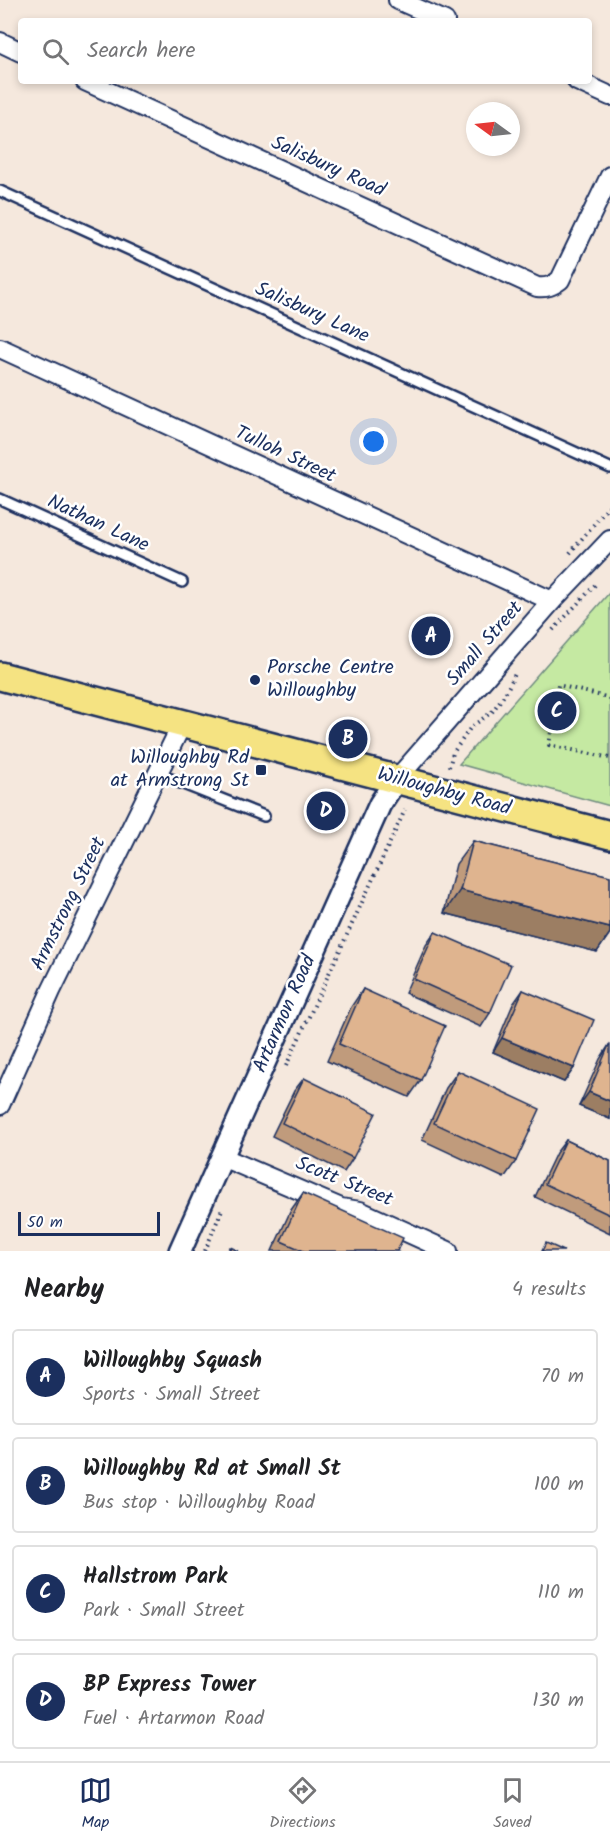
<!DOCTYPE html>
<html lang="en">
<head>
<meta charset="utf-8">
<style>
  :root { --surface:#fff; --page:#f2f2f2; --text:#202124; --muted:#757577; --line:#e0e0e0; --accent:#1b2f5e }
  body { margin:0; font-family:Kalam,sans-serif; background:var(--page); color:var(--text) }
  .compass { position:absolute; left:466px; top:102px; width:54px; height:54px; border-radius:50%; background:var(--surface); box-shadow:0 3px 9px #0003; rotate:285deg }
  .scale { position:absolute; left:18px; bottom:15px; width:142px; box-sizing:border-box; padding-left:6px; border:3px solid #1b2f5e; border-top:0; font-size:16px; line-height:21px; white-space:nowrap; color:#1b2f5e; -webkit-text-stroke:4px #fff; paint-order:stroke }
  .you { position:absolute; left:374px; top:442px; width:21px; height:21px; margin:-15px; border:4px solid #fff; border-radius:50%; background:#1a73e8; box-shadow:0 0 0 9px #1a73e833 }
  .badge { display:grid; place-items:center; width:39px; height:39px; border-radius:50%; background:var(--accent); color:#fff; font-size:20px; font-weight:700 }
  .pin { position:absolute; translate:-50% -50%; border:3px solid #fff; box-shadow:0 2px 6px #0006 }
  .list { margin:0; padding:0; list-style:none }
  h2 { display:flex; justify-content:space-between; align-items:center; height:78px; margin:0; padding:0 24px; font-size:26px }
  h2 small { font-size:20px; font-weight:400; color:var(--muted) }
  .list li { display:grid; grid-template-columns:39px 1fr auto; gap:18px; align-items:center; box-sizing:border-box; height:96px; margin:0 12px 12px; padding:0 12px; border:2px solid var(--line); border-radius:6px }
  .list b { display:block; font-size:22px; white-space:nowrap }
  .list p { margin:0; font-size:20px; white-space:nowrap; color:var(--muted) }
  .list em { font-size:20px; font-style:normal; color:var(--muted) }
  .icon { flex:none; width:33px; height:33px; fill:none; stroke:currentColor; stroke-width:2; stroke-linecap:round; stroke-linejoin:round }
  .map { position:relative; flex:none; width:610px; height:1251px; overflow:hidden }
  .search { position:absolute; background:var(--surface); box-shadow:0 3px 9px #0003; left:18px; right:18px; top:18px; height:66px; display:flex; align-items:center; gap:15px; box-sizing:border-box; padding:0 21px; border-radius:6px; color:var(--muted); font-size:22px }
  .sheet { height:510px; background:var(--surface) }
  nav { display:flex; justify-content:space-around; align-items:center; box-sizing:border-box; height:84px; border-top:2px solid var(--line); background:var(--surface); font-size:16px; color:var(--muted) }
  nav a { display:grid; justify-items:center; gap:3px }
  nav .on { color:var(--accent) }
  .map>svg:first-child { display:block }
</style>
</head>
<body>
<div class="map">
<svg width="610" height="1251" viewBox="0 0 610 1251">
  <rect width="100%" height="100%" fill="#f5e8dd"/>
  <filter id="ink" filterUnits="userSpaceOnUse"><feTurbulence type="fractalNoise" baseFrequency=".0167" numOctaves="2"/><feDisplacementMap in="SourceGraphic" scale="12" xChannelSelector="R" yChannelSelector="G"/><feConvolveMatrix kernelMatrix="1 2 1 2 8 2 1 2 1" color-interpolation-filters="sRGB"/></filter>
  <g filter="url(#ink)">
    <path fill="#c5e9a2" stroke="#708c80" stroke-width="1.5" d="M610,592V806L459,764Z"/>
    <g fill="none" stroke-linecap="round" stroke-linejoin="round">
      <g stroke="#1b2f5e" stroke-width="14">
        <g id="service">
          <path d="M0,191L610,468"/>
          <path d="M0,499L182,582"/>
          <path d="M158,774L264,816"/>
        </g>
      </g>
      <g stroke="#1b2f5e" stroke-width="22">
        <g id="minor">
          <path d="M398,0L445,21"/>
          <path d="M0,42L21,52"/>
          <path d="M85,81L537,287C547,288 552,286 560,280L610,176"/>
          <path d="M577,81L610,96"/>
          <path d="M0,348L552,601"/>
          <path d="M396,780L552,601L610,540"/>
          <path d="M0,1105L51,991L182,724"/>
          <path d="M222,1157L341,1208L360,1211L448,1251"/>
        </g>
      </g>
      <g stroke="#1b2f5e" stroke-width="26">
        <path id="tertiary" d="M180,1251L380,804L396,780"/>
      </g>
      <g stroke="#1b2f5e" stroke-width="32">
        <path id="primary" d="M0,676L610,835"/>
      </g>
      <g stroke="#1b2f5e" stroke-width="4" stroke-dasharray="1.5 4.5" stroke-linecap="butt">
        <path d="M570,553L610,505"/>
        <path d="M553,630L595,585"/>
        <path d="M610,698L558,685L549,745L610,758"/>
        <path d="M449,767L453,753L471,727L492,712L505,694L515,674"/>
        <path d="M286,1066L405,810"/>
        <path d="M205,1251L223,1207"/>
      </g>
      <use href="#service" stroke="#fff" stroke-width="9"/>
      <use href="#minor" stroke="#fff" stroke-width="18"/>
      <use href="#tertiary" stroke="#fff" stroke-width="21"/>
      <use href="#primary" stroke="#f5e382" stroke-width="27"/>
    </g>
    <g fill="#c09b7b" stroke="#1b2f5e" stroke-width="1.5">
      <path d="M473,841L610,876V933L597,952L444,913L456,864Z"/>
      <path d="M435,932L490,1013L481,1027L405,993L426,945Z"/>
      <path d="M363,989L421,1080L409,1097L327,1061L351,1007Z"/>
      <path d="M523,990L574,1068L564,1082L493,1052L513,1004Z"/>
      <path d="M609,1045L610,1119L579,1106L600,1059Z"/>
      <path d="M458,1071L516,1161L504,1178L422,1140L446,1088Z"/>
      <path d="M304,1078L353,1158L344,1172L272,1136L294,1091Z"/>
      <path d="M566,1140L610,1161V1233L535,1197L556,1153Z"/>
      <path d="M303,1193L397,1251H272L291,1210Z"/>
    </g>
    <g fill="#9c7e64" stroke="#1b2f5e" stroke-width="1.5">
      <path d="M460,890L610,928V933L597,952L444,913Z"/>
      <path d="M502,1038L574,1068L564,1082L493,1052Z"/>
      <path d="M589,1092L610,1101V1119L579,1106Z"/>
    </g>
    <g fill="#dfb48f" stroke="#1b2f5e" stroke-width="1.5">
      <path d="M473,841L610,876V928L460,890Z"/>
      <path d="M435,932L511,965L490,1013L414,979Z"/>
      <path d="M363,989L445,1026L421,1080L339,1044Z"/>
      <path d="M523,990L594,1020L574,1068L502,1038Z"/>
      <path d="M609,1045H610V1101L589,1092Z"/>
      <path d="M458,1071L540,1109L516,1161L434,1123Z"/>
      <path d="M304,1078L376,1113L353,1158L282,1123Z"/>
      <path d="M566,1140L610,1161V1215L545,1184Z"/>
      <path d="M303,1193L403,1238L397,1251H304L281,1241Z"/>
      <path d="M546,1243L564,1251H542Z"/>
      <path d="M230,1247L239,1251H228Z"/>
    </g>
  </g>
  <g fill="#1b2f5e" stroke="#fff" stroke-width="2">
    <circle cx="255" cy="680" r="6"/>
    <rect x="255" y="764" width="12" height="12" rx="3"/>
  </g>
  <g text-anchor="middle" dominant-baseline="central" stroke-width="5" stroke-linejoin="round" paint-order="stroke">
    <g font-size="20" fill="#1b2f5e" stroke="#fff">
      <text transform="translate(328 167) rotate(24)">Salisbury Road</text>
      <text transform="translate(312 313) rotate(24)">Salisbury Lane</text>
      <text transform="translate(285 455) rotate(25)">Tulloh Street</text>
      <text transform="translate(98 524) rotate(25)">Nathan Lane</text>
      <text transform="translate(485 644) rotate(-49)">Small Street</text>
      <text transform="translate(444 792) rotate(15)">Willoughby Road</text>
      <text transform="translate(69 904) rotate(-64)">Armstrong Street</text>
      <text transform="translate(285 1014) rotate(-66)">Artarmon Road</text>
      <text transform="translate(344 1182) rotate(22)">Scott Street</text>
    </g>
    <g font-size="20" fill="#1b2f5e" stroke="#fff" text-anchor="start">
      <text x="267" y="668">Porsche Centre<tspan x="267" dy="23">Willoughby</tspan></text>
      <text x="249" y="758" text-anchor="end">Willoughby Rd<tspan x="249" dy="23">at Armstrong St</tspan></text>
    </g>
  </g>
</svg>
<svg class="compass" viewBox="-18 -18 36 36"><path d="M0-13l5 13h-10z" fill="#e53935"/><path d="M0 13l5-13h-10z" fill="#757577"/></svg>
<div class="scale">50 m</div>
<div class="you"></div>
<div class="pin badge" style="left:431px;top:636px">A</div>
<div class="pin badge" style="left:348px;top:739px">B</div>
<div class="pin badge" style="left:557px;top:711px">C</div>
<div class="pin badge" style="left:326px;top:811px">D</div>
<div class="search"><svg class="icon" aria-label="search" viewBox="0 0 24 24"><circle cx="10" cy="10" r="6"/><path d="M15 15l6 6"/></svg>Search here</div>
</div>
<section class="sheet">
<h2>Nearby<small>4 results</small></h2>
<ul class="list">
<li><span class="badge">A</span><div><b>Willoughby Squash</b><p>Sports · Small Street</p></div><em>70 m</em></li>
<li><span class="badge">B</span><div><b>Willoughby Rd at Small St</b><p>Bus stop · Willoughby Road</p></div><em>100 m</em></li>
<li><span class="badge">C</span><div><b>Hallstrom Park</b><p>Park · Small Street</p></div><em>110 m</em></li>
<li><span class="badge">D</span><div><b>BP Express Tower</b><p>Fuel · Artarmon Road</p></div><em>130 m</em></li>
</ul>
</section>
<nav>
<a class="on"><svg class="icon" aria-label="map" viewBox="0 0 24 24"><path d="M3 6l6-2 6 2 6-2v14l-6 2-6-2-6 2zM9 4v14M15 6v14"/></svg>Map</a>
<a><svg class="icon" aria-label="directions" viewBox="0 0 24 24"><path d="M12 3l9 9-9 9-9-9zM9 14v-3h6M13 9l2 2-2 2"/></svg>Directions</a>
<a><svg class="icon" aria-label="saved" viewBox="0 0 24 24"><path d="M7 4h10v16l-5-4-5 4z"/></svg>Saved</a>
</nav>
</body>
</html>
